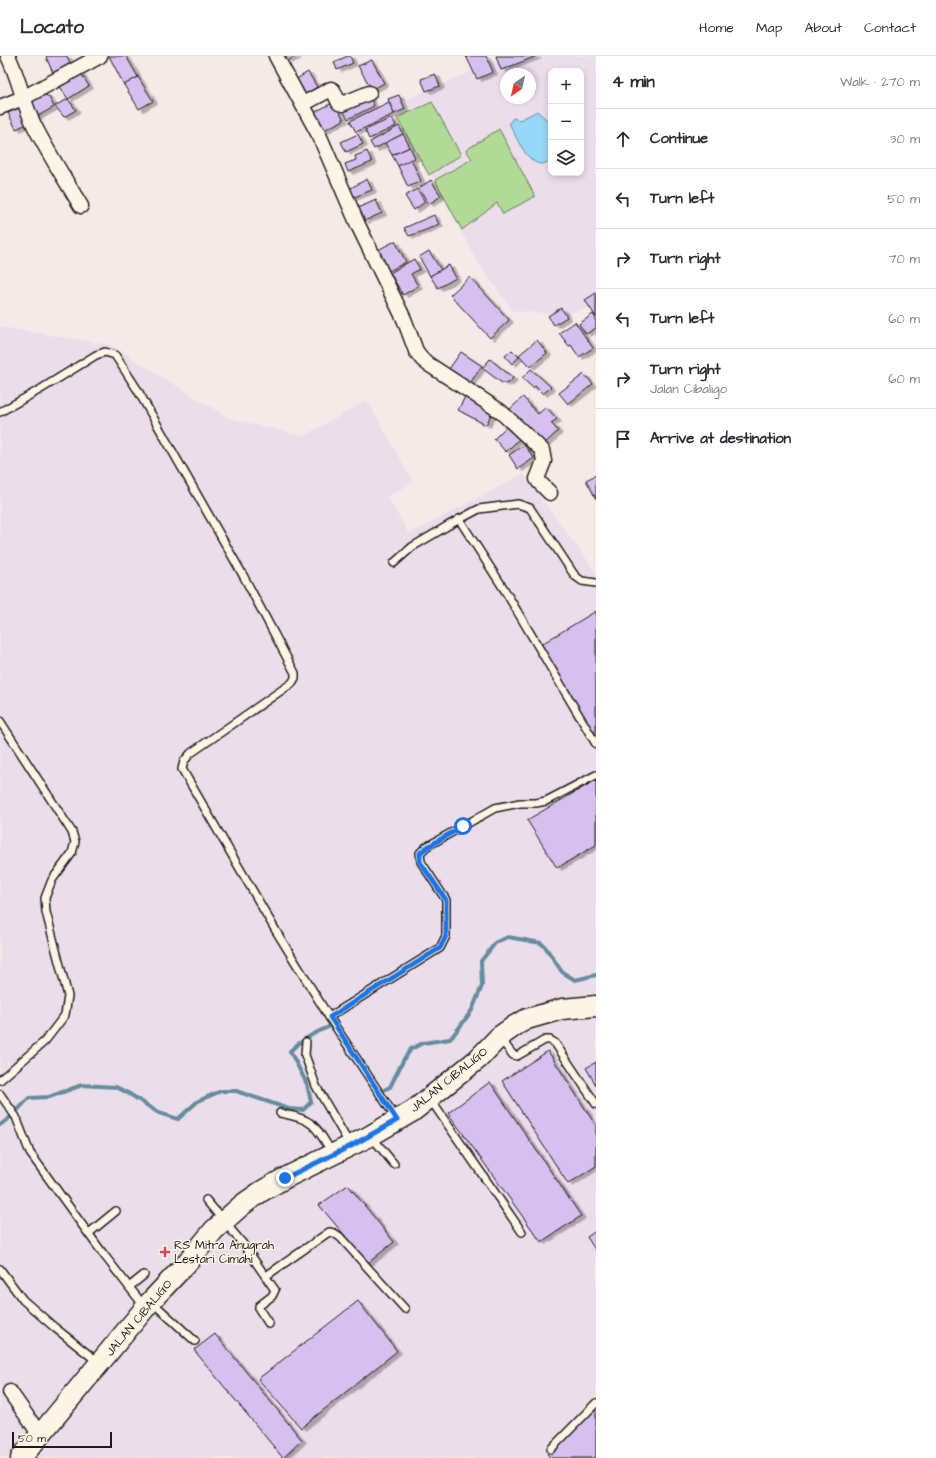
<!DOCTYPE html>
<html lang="en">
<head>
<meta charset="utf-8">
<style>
  :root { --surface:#fff; --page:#f2f2f3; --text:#2b2b33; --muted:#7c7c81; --line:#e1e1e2 }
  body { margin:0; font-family:"Architects Daughter",sans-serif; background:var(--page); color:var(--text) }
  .controls { position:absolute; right:12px; top:12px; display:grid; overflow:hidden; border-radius:8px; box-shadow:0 2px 6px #0003 }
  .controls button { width:36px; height:36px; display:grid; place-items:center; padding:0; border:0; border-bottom:1px solid var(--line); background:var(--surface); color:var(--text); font:20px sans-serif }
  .compass { position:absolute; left:500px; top:12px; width:36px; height:36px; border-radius:50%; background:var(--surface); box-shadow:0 2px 6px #0003; rotate:214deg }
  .scale { position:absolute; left:12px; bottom:10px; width:100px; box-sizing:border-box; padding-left:4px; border:2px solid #1c1c1c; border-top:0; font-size:11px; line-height:14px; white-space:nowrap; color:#1c1c1c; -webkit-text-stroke:3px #fcf5e5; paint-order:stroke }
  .stop { position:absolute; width:12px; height:12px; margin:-9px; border:3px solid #1a73e8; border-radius:50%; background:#fff }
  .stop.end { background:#1a73e8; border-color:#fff; box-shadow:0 1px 4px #0008 }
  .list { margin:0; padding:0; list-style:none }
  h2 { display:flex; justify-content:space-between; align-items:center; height:52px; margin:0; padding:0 16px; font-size:17px }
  h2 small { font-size:13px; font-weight:400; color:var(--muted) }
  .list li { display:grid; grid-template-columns:26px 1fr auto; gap:12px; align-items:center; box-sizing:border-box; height:60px; padding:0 16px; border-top:1px solid var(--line) }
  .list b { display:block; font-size:15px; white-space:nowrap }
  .list p { margin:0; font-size:13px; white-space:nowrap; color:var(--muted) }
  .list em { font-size:13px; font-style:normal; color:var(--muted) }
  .icon { flex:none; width:22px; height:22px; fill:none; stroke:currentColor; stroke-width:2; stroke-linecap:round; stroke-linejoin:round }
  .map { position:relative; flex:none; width:596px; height:1402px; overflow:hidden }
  header { display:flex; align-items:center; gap:24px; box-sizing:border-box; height:56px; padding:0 20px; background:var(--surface); border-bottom:1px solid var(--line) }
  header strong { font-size:19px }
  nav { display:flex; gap:22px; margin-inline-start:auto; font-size:14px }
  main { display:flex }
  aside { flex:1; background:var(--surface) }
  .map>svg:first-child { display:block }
</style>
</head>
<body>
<header>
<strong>Locato</strong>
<nav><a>Home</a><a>Map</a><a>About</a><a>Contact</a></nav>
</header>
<main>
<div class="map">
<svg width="596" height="1402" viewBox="0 0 596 1402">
  <defs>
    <filter id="shadow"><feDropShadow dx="4.5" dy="2.5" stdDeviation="0" flood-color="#0004"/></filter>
  </defs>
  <rect width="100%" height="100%" fill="#f5eae7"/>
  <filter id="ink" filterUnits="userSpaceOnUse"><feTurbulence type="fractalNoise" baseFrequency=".025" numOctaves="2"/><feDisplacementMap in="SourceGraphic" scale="8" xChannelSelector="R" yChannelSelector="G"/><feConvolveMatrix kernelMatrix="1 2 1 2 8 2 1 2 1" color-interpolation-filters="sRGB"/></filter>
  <g filter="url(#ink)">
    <g fill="#ecddea" fill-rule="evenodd">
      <path d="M507,0H596V249L565,259L513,255L476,203L394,49ZM551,15H581V117H551ZM506,18H530V42H506Z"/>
      <path d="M0,271L111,289L230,363L304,380L367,344L413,426L387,440L409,478L523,418L596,516V1402H0Z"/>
    </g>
    <g fill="#b2da97" stroke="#677b5a">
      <path d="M432,46L461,99L429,119L397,62Z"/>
      <path d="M499,73L535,140L503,158L497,147L462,174L435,124L472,103L466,94Z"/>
    </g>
    <path fill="#95d8f7" stroke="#658d9f" d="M537,55L549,66H551V105C548,106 545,107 542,108C527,109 515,78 509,67L513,62L520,64C526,60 531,59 537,55Z"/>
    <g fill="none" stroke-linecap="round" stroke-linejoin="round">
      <g stroke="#658d9f" stroke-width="4">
        <path d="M379,1032L382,1035L390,1031L404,1003L411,993L423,987L450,983L459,972L472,954L482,930L481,905L496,886L508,881L541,887L546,892L562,916L575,924L596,919"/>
        <path d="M0,1069L12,1060L29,1042L49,1041L82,1029L116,1031L128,1037L159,1057L178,1063L198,1045L221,1035H236L289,1053L303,1054L311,1046L307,1028L290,995C302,983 315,976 331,970L334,973"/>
      </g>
    </g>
    <g fill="#d7c0f0" stroke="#1c1c1c" filter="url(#shadow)">
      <path d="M47,0H67L71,9L53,17L46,1Z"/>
      <path d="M109,0H126L138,21L124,29Z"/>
      <path d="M284,0H297L287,5Z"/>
      <path d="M348,0H350L353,7L337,14L334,6Z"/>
      <path d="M466,0H486L493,16L477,23Z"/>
      <path d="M496,0H537L501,14Z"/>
      <path d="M372,4L384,27L372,34L358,10Z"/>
      <path d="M78,13L89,30L68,43L57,26Z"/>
      <path d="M308,16L317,31L304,39L295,24Z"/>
      <path d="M435,18L440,30L426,35L421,23Z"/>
      <path d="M138,21L153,45L139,53L124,29Z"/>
      <path d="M42,37L49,41L54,51L36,61L28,44Z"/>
      <path d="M399,39L405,53L394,58L388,43Z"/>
      <path d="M369,40L374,50L348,63L342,52Z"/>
      <path d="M68,43L76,54L64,61L55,50Z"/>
      <path d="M334,46L344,64L320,76L311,58Z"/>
      <path d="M389,46L394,58L356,76L350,65Z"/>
      <path d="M21,51L29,67L16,73L8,57Z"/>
      <path d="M392,62L396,70L369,83L365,74Z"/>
      <path d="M399,70L403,78L374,93L370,86Z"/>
      <path d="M358,78L363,88L346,96L341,86Z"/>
      <path d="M403,78L410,91L392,99L385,87Z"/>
      <path d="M410,91L415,102L398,110L392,99Z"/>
      <path d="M367,95L372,106L348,116L345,108L356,104L355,100Z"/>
      <path d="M411,103L421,125L408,131L398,110Z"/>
      <path d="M367,123L372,134L352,142L349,133Z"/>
      <path d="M431,124L441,140L429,148L419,132Z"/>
      <path d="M417,133L425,146L414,154L405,140Z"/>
      <path d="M376,144L382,157L364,165L358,152Z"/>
      <path d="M434,159L439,168L426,174L409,180L404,172Z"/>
      <path d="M395,185L406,206L389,215L378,194Z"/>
      <path d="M429,195L441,214L430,220L419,201Z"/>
      <path d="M414,203L420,213L411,218L418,230L403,239L390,217Z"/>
      <path d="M449,209L456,222L438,232L430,220Z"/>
      <path d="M470,221L509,264L490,282L450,239Z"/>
      <path d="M596,237V261L585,244Z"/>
      <path d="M561,252L567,261L554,269L548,260Z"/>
      <path d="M593,258L596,263V272L586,278L579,268Z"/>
      <path d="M575,266L593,292L579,301L571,289L569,290L559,277Z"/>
      <path d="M537,284L547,297L530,311L519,299Z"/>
      <path d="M512,294L519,301L512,308L505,300Z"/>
      <path d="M461,296L482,310L470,327L449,313Z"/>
      <path d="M490,303L513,322L509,327H502L482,312Z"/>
      <path d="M531,313L551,331L543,338L535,330L533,332L522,322Z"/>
      <path d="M584,318L593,328L568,348L559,337Z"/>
      <path d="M466,339L493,354L486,369L458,354Z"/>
      <path d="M523,341L538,358L546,351L557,363L551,367L558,375L542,390L509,354Z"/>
      <path d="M510,367L522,380L506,396L494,383Z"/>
      <path d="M524,389L534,402L518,413L509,399Z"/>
      <path d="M596,419V443L586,424Z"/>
      <path d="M596,555V683L540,589Z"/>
      <path d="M596,724V789L557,812L527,764Z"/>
      <path d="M548,995L596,1070V1110L568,1128L502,1025Z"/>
      <path d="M596,1006V1029L586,1012Z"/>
      <path d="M490,1026L581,1160L541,1186L448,1057Z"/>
      <path d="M348,1129L394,1186L368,1207L319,1149Z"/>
      <path d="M596,1175V1195L587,1181Z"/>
      <path d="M358,1245L397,1295L301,1372L258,1323Z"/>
      <path d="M215,1278L302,1384L283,1402L194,1294Z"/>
      <path d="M596,1353V1402H551L547,1398Z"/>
    </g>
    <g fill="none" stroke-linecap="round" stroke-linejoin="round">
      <g stroke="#1c1c1c" stroke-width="10">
        <g id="service">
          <path d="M0,356L41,333L96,299L105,296L115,299L137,333L244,521L295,617V622L292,627L191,697L184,705L182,713L276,875L329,961L396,1062"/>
          <path d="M459,463L504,533L596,688"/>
          <path d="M394,507L412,491L449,469L479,453L518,448L530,452L575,520L582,525L596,527"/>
          <path d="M0,665L72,776L75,786L72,797L52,824L45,842L46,856L68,940L65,959L45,985L0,1024"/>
          <path d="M329,961L440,892L446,880V844L421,806L420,797L426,791L495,752L520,747H536L546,745L596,719"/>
          <path d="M500,982L513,999L517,1000L545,984H550L555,987L596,1048"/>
          <path d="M306,986L305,999L316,1030L350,1089"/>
          <path d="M0,1038L16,1061L30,1097L104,1199L144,1250"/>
          <path d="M430,1043L522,1176"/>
          <path d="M280,1057C289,1059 302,1061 310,1067C319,1073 326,1087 332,1097"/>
          <path d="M371,1080L394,1108"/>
          <path d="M206,1144L243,1188L275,1234L272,1240L259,1250V1253L269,1268"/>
          <path d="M89,1177L116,1155"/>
          <path d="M0,1213L23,1244L54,1271L98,1306"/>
          <path d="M266,1220L329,1176L334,1177L340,1181L405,1253"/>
          <path d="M129,1231L144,1219"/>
          <path d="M152,1246L195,1285"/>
          <path d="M551,1393L596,1347"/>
        </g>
      </g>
      <g stroke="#1c1c1c" stroke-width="17">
        <g id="minor">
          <path d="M8,0C19,22 23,47 34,69C48,97 65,123 81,150"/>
          <path d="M276,0L320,81L358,169L404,263L416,295L422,303L428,308L500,355L542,394L544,405L537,423L539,426L550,437"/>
          <path d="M303,48L331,33L333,34L339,47L342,48L369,37"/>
          <path d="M0,51L23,42L100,0"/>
          <path d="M10,1336L40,1379"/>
        </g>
      </g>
      <g stroke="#1c1c1c" stroke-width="23">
        <path id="secondary" d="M21,1402L151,1245L185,1209L214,1174L242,1149L262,1135L285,1122L370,1080L413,1055L478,1003L499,981L516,969L527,963L562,953L596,950"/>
      </g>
      <use href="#service" stroke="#fcf5e5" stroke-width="7"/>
      <use href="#minor" stroke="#fcf5e5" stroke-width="14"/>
      <use href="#secondary" stroke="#fcf5e5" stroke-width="20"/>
    </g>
  </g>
  <g fill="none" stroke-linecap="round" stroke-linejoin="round" filter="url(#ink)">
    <path stroke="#1a73e8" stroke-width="5" d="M285,1122L351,1090L397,1064L330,961L440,892L446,880V844L420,806V797L426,792L463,770"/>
  </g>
  <path fill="#d1495b" stroke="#fcf5e5" stroke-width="1.5" d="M163 1190h4v4h4v4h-4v4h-4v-4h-4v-4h4z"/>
  <g text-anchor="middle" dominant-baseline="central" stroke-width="3" stroke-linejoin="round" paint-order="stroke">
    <g font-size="12" fill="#1c1c1c" stroke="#fcf5e5">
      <text transform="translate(449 1024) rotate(-39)">JALAN CIBALIGO</text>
      <text transform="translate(139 1262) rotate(-50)">JALAN CIBALIGO</text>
    </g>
    <g font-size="12" fill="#1c1c1c" stroke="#fcf5e5" text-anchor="start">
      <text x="174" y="1189">RS Mitra Anugrah<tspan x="174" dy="14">Lestari Cimahi</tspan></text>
    </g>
  </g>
</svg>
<div class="controls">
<button>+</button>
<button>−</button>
<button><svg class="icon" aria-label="layers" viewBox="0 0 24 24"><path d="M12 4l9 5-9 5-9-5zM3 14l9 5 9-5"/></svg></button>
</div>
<svg class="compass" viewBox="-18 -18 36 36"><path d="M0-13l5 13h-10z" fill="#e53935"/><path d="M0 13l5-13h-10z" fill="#7c7c81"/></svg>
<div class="scale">50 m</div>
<div class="stop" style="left:463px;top:770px"></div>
<div class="stop end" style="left:285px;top:1122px"></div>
</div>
<aside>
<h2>4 min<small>Walk · 270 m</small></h2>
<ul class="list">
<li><svg class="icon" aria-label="ahead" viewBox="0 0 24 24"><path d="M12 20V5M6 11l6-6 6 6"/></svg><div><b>Continue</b></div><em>30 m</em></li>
<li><svg class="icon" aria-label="left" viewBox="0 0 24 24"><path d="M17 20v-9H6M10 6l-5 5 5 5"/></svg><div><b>Turn left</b></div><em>50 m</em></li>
<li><svg class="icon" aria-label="right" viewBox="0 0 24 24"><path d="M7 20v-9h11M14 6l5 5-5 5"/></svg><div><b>Turn right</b></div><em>70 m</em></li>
<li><svg class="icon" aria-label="left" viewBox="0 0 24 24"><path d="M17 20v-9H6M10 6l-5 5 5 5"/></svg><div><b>Turn left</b></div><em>60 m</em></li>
<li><svg class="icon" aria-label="right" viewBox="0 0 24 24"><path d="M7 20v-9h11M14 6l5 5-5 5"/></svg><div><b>Turn right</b><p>Jalan Cibaligo</p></div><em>60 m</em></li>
<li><svg class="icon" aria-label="arrive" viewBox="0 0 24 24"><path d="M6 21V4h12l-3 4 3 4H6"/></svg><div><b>Arrive at destination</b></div></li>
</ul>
</aside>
</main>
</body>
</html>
